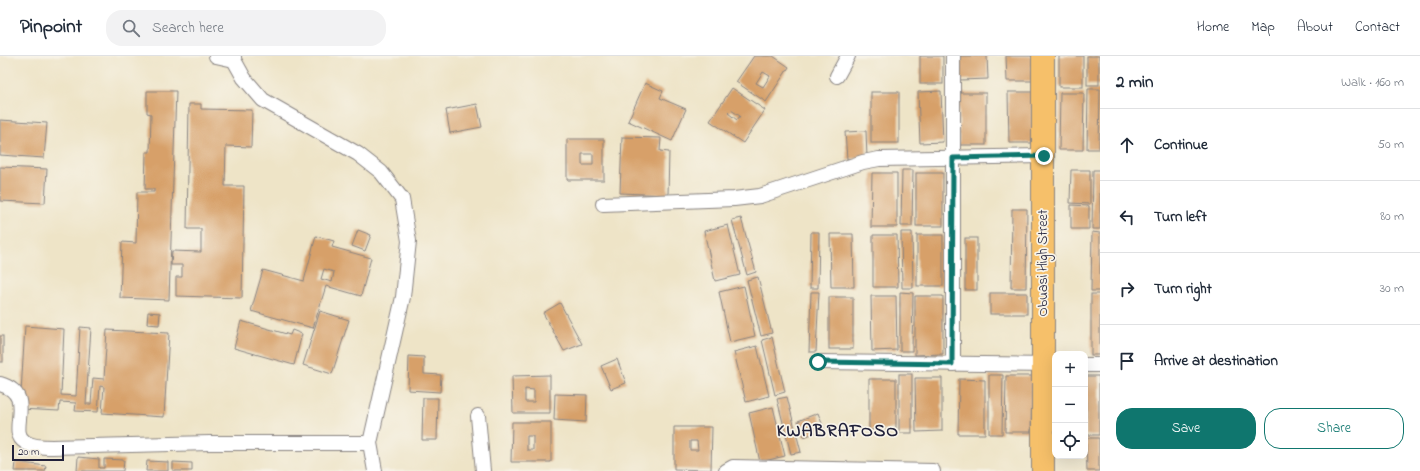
<!DOCTYPE html>
<html lang="en">
<head>
<meta charset="utf-8">
<style>
  :root { --surface:#fff; --page:#f2f2f3; --text:#1f2937; --muted:#747a83; --line:#e0e1e3; --accent:#0f766e }
  body { margin:0; font-family:"Indie Flower",sans-serif; background:var(--page); color:var(--text) }
  .controls { position:absolute; right:12px; bottom:12px; display:grid; overflow:hidden; border-radius:8px; box-shadow:0 4px 16px #0002 }
  .controls button { width:36px; height:36px; display:grid; place-items:center; padding:0; border:0; border-bottom:1px solid var(--line); background:var(--surface); color:var(--text); font:20px sans-serif }
  .scale { position:absolute; left:12px; bottom:10px; width:52px; box-sizing:border-box; padding-left:4px; border:2px solid #22223b; border-top:0; font-size:11px; line-height:14px; white-space:nowrap; color:#22223b; -webkit-text-stroke:3px #f7f3e8; paint-order:stroke }
  .stop { position:absolute; width:12px; height:12px; margin:-9px; border:3px solid #0f766e; border-radius:50%; background:#fff }
  .stop.end { background:#0f766e; border-color:#fff; box-shadow:0 1px 4px #0008 }
  .list { margin:0; padding:0; list-style:none }
  h2 { display:flex; justify-content:space-between; align-items:center; height:52px; margin:0; padding:0 16px; font-size:17px }
  h2 small { font-size:13px; font-weight:400; color:var(--muted) }
  .list li { display:grid; grid-template-columns:26px 1fr auto; gap:12px; align-items:center; box-sizing:border-box; height:72px; padding:0 16px; border-top:1px solid var(--line) }
  .list b { display:block; font-size:15px; white-space:nowrap }
  .list em { font-size:13px; font-style:normal; color:var(--muted) }
  .actions { display:flex; gap:8px; padding:12px 16px }
  .actions a { flex:1; padding:9px 0; border:1px solid var(--accent); border-radius:16px; text-align:center; font-size:14px; color:var(--accent) }
  .actions .main { background:var(--accent); color:#fff }
  .icon { flex:none; width:22px; height:22px; fill:none; stroke:currentColor; stroke-width:2; stroke-linecap:round; stroke-linejoin:round }
  .map { position:relative; flex:none; width:1100px; height:415px; overflow:hidden }
  header { display:flex; align-items:center; gap:24px; box-sizing:border-box; height:56px; padding:0 20px; background:var(--surface); border-bottom:1px solid var(--line) }
  header strong { font-size:19px }
  nav { display:flex; gap:22px; margin-inline-start:auto; font-size:14px }
  .search { width:280px; height:36px; background:var(--page); display:flex; align-items:center; gap:10px; box-sizing:border-box; padding:0 14px; border-radius:16px; color:var(--muted); font-size:15px }
  main { display:flex }
  aside { flex:1; background:var(--surface) }
  .map>svg:first-child { display:block }
</style>
</head>
<body>
<header>
<strong>Pinpoint</strong>
<div class="search"><svg class="icon" aria-label="search" viewBox="0 0 24 24"><circle cx="10" cy="10" r="6"/><path d="M15 15l6 6"/></svg>Search here</div>
<nav><a>Home</a><a>Map</a><a>About</a><a>Contact</a></nav>
</header>
<main>
<div class="map">
<svg width="1100" height="415" viewBox="0 0 1100 415">
  <rect width="100%" height="100%" fill="#f7f3e8"/>
  <filter id="ink" filterUnits="userSpaceOnUse"><feTurbulence type="fractalNoise" baseFrequency=".025" numOctaves="2"/><feDisplacementMap in="SourceGraphic" scale="8" xChannelSelector="R" yChannelSelector="G"/><feConvolveMatrix kernelMatrix="1 2 1 2 8 2 1 2 1" color-interpolation-filters="sRGB"/></filter>
  <filter id="wash" filterUnits="userSpaceOnUse"><feTurbulence type="fractalNoise" baseFrequency=".012" numOctaves="4" result="noise"/><feDisplacementMap in="SourceGraphic" scale="16" xChannelSelector="R" yChannelSelector="G"/><feGaussianBlur stdDeviation="0.9" result="paint"/><feColorMatrix in="noise" values="0 0 0 0 0 0 0 0 0 0 0 0 0 0 0 0 0 1.4 0 .05"/><feComposite in="paint" operator="in"/></filter>
  <g filter="url(#wash)">
    <rect width="100%" height="100%" fill="#eee4c7"/>
    <g id="blocks">
      <g fill="#d7a069" fill-rule="evenodd">
        <path d="M754,0H773L789,11L766,46L736,26ZM763,16L770,20L763,31L756,27Z"/>
        <rect x="920" y="0" width="23" height="28"/>
        <path d="M959,0H987L988,23L960,24Z"/>
        <path d="M1006,0H1032V25H1007Z"/>
        <rect x="1059" y="0" width="24" height="31"/>
        <rect x="1087" y="0" width="12" height="29"/>
        <path d="M645,27L663,35L660,42L686,53L672,85L628,65Z"/>
        <path d="M732,32L765,54L743,87L710,65ZM731,54L740,60L737,64L728,57Z"/>
        <path d="M1088,33H1100L1099,93H1087Z"/>
        <path d="M147,35H176L169,244L120,242L122,186L136,187L137,136H154V133H145L146,96H150L151,58L147,57Z"/>
        <path d="M941,35L943,86L920,87L918,36Z"/>
        <rect x="871" y="36" width="28" height="51"/>
        <path d="M1008,36H1032L1033,87H1009Z"/>
        <rect x="959" y="37" width="27" height="52"/>
        <path d="M1060,37H1084L1083,94H1059Z"/>
        <path d="M189,48H201V53L252,54L251,91L226,90L225,130H244L242,242L176,240V221H182V209H171L172,195L201,196V173H187Z"/>
        <path d="M477,48L482,71L450,77L446,54Z"/>
        <path d="M0,64L47,67L44,102L0,99Z"/>
        <path d="M866,75L867,102L847,103L845,76Z"/>
        <path d="M622,81L661,82L660,95L669,96L668,139L620,137Z"/>
        <path d="M567,83H604V124H567ZM582,98H593V109H582Z"/>
        <path d="M0,111L47,113L45,147L0,145Z"/>
        <path d="M902,114H913L912,170H901Z"/>
        <path d="M1071,114H1090V148L1070,147Z"/>
        <path d="M1093,114H1100V173H1092Z"/>
        <path d="M872,117H897V171H871Z"/>
        <rect x="916" y="117" width="27" height="53"/>
        <path d="M1071,149L1089,150V173H1071Z"/>
        <path d="M1012,153H1027L1026,232H1011Z"/>
        <path d="M741,162L756,216L747,219L732,164Z"/>
        <path d="M728,169L740,219L715,225L704,175Z"/>
        <path d="M358,174L371,179L365,195L352,190Z"/>
        <path d="M811,176H819L818,232H810Z"/>
        <path d="M901,176H912L913,232H902Z"/>
        <path d="M1092,176L1100,177V235H1091Z"/>
        <path d="M830,178H853L854,231H831Z"/>
        <path d="M873,179H897L898,231H873Z"/>
        <rect x="917" y="179" width="26" height="51"/>
        <path d="M316,180L334,185L332,191L371,202L361,240L326,230L313,272L251,255L263,214L304,225ZM324,213L334,216L332,226L321,223Z"/>
        <rect x="965" y="182" width="12" height="52"/>
        <path d="M758,221L772,277L761,280L747,224Z"/>
        <path d="M744,230L755,280L730,286L719,236Z"/>
        <path d="M811,236H819L816,296H809Z"/>
        <path d="M900,236L913,237L912,295H900Z"/>
        <rect x="990" y="237" width="37" height="21"/>
        <rect x="1091" y="238" width="9" height="61"/>
        <path d="M871,240H896L897,294L872,295Z"/>
        <path d="M915,240H943V298L915,299Z"/>
        <rect x="829" y="241" width="24" height="52"/>
        <path d="M560,247L582,288L564,295L543,257Z"/>
        <path d="M320,255L349,264L332,318L303,309Z"/>
        <path d="M148,256L160,257L159,269L147,268Z"/>
        <path d="M241,265L290,279L292,274L302,278L294,309L234,292Z"/>
        <path d="M25,270L64,273L61,339L76,340L80,271L91,272L86,348H91L93,322L104,323L107,274L169,277L164,361L102,357L104,331L100,330L98,356L75,355L76,347L60,346L59,355L20,353Z"/>
        <rect x="0" y="280" width="3" height="26"/>
        <path d="M772,281L785,336L775,339L762,284Z"/>
        <path d="M757,290L769,340L746,346L734,296Z"/>
        <path d="M409,300L424,301V318L441,319L440,336L408,334Z"/>
        <path d="M617,303L626,327L611,333L601,310Z"/>
        <rect x="899" y="318" width="13" height="59"/>
        <path d="M550,319V357H513L512,320ZM525,333L534,334V346H525Z"/>
        <path d="M989,319H1003L1002,378H989Z"/>
        <path d="M1006,320H1032L1031,376H1005Z"/>
        <rect x="1086" y="320" width="13" height="59"/>
        <path d="M915,322H942V375L916,376Z"/>
        <path d="M869,323H896V373L869,374Z"/>
        <path d="M959,323L985,324V378H958Z"/>
        <path d="M555,338L587,339L586,366L554,364Z"/>
        <path d="M787,341L801,396L791,398L777,343Z"/>
        <path d="M423,342H438L437,384H422Z"/>
        <path d="M773,351L785,400L760,406L749,357Z"/>
        <path d="M818,357L824,373L804,381L798,365Z"/>
        <path d="M512,366H551V406H511ZM527,380H533V394H527Z"/>
        <path d="M674,371H712L711,414L674,413ZM690,385H697L698,394H690Z"/>
        <path d="M1086,382H1099V415H1087Z"/>
        <path d="M78,401L99,403V412H104V403L124,404L123,415H77Z"/>
        <path d="M147,405L168,406V415H146Z"/>
        <path d="M16,406L46,410L45,415H15Z"/>
        <path d="M173,406L192,407V415H173Z"/>
      </g>
    </g>
  </g>
  <g filter="url(#ink)">
    <use href="#blocks" fill-opacity="0" stroke="#888381" stroke-width="1"/>
    <g fill="none" stroke-linecap="round" stroke-linejoin="round">
      <g stroke="#888381" stroke-width="16">
        <g id="minor">
          <path d="M216,0L234,4"/>
          <path d="M234,0V4L244,22L263,44L358,98L381,116L402,143L409,185L403,241L370,387L375,415"/>
          <path d="M837,20L848,0"/>
          <path d="M603,148L734,143L760,140L863,106L879,103L1044,100"/>
          <path d="M818,306L1055,309"/>
          <path d="M953,308V0"/>
          <path d="M1085,309H1100"/>
          <path d="M0,328C38,339 6,375 25,386C32,391 43,391 52,391L210,387H370"/>
          <path d="M478,360L483,415"/>
          <path d="M726,415L733,411L933,415"/>
        </g>
      </g>
      <g stroke="#888381" stroke-width="24">
        <path id="primary" d="M1043,415V0"/>
      </g>
      <use href="#minor" stroke="#fff" stroke-width="14"/>
      <use href="#primary" stroke="#f6c06b" stroke-width="22"/>
    </g>
  </g>
  <g fill="none" stroke-linecap="round" stroke-linejoin="round" filter="url(#ink)">
    <path stroke="#0f766e" stroke-width="5" d="M818,306L952,308L953,102L1044,100"/>
  </g>
  <g text-anchor="middle" dominant-baseline="central" stroke-width="3.5" stroke-linejoin="round" paint-order="stroke">
    <g font-size="14" fill="#22223b" stroke="#f7f3e8">
      <text transform="translate(1043 207) rotate(-90)">Obuasi High Street</text>
    </g>
    <g font-size="18" font-weight="bold" letter-spacing="1" fill="#22223b" stroke="#f7f3e8">
      <text x="838" y="376">KWABRAFOSO</text>
    </g>
  </g>
</svg>
<div class="controls">
<button>+</button>
<button>−</button>
<button><svg class="icon" aria-label="locate" viewBox="0 0 24 24"><circle cx="12" cy="12" r="6"/><path d="M12 2v4M12 18v4M2 12h4M18 12h4"/></svg></button>
</div>
<div class="scale">20 m</div>
<div class="stop" style="left:818px;top:306px"></div>
<div class="stop end" style="left:1044px;top:100px"></div>
</div>
<aside>
<h2>2 min<small>Walk · 160 m</small></h2>
<ul class="list">
<li><svg class="icon" aria-label="ahead" viewBox="0 0 24 24"><path d="M12 20V5M6 11l6-6 6 6"/></svg><div><b>Continue</b></div><em>50 m</em></li>
<li><svg class="icon" aria-label="left" viewBox="0 0 24 24"><path d="M17 20v-9H6M10 6l-5 5 5 5"/></svg><div><b>Turn left</b></div><em>80 m</em></li>
<li><svg class="icon" aria-label="right" viewBox="0 0 24 24"><path d="M7 20v-9h11M14 6l5 5-5 5"/></svg><div><b>Turn right</b></div><em>30 m</em></li>
<li><svg class="icon" aria-label="arrive" viewBox="0 0 24 24"><path d="M6 21V4h12l-3 4 3 4H6"/></svg><div><b>Arrive at destination</b></div></li>
</ul>
<div class="actions"><a class="main">Save</a><a>Share</a></div>
</aside>
</main>
</body>
</html>
